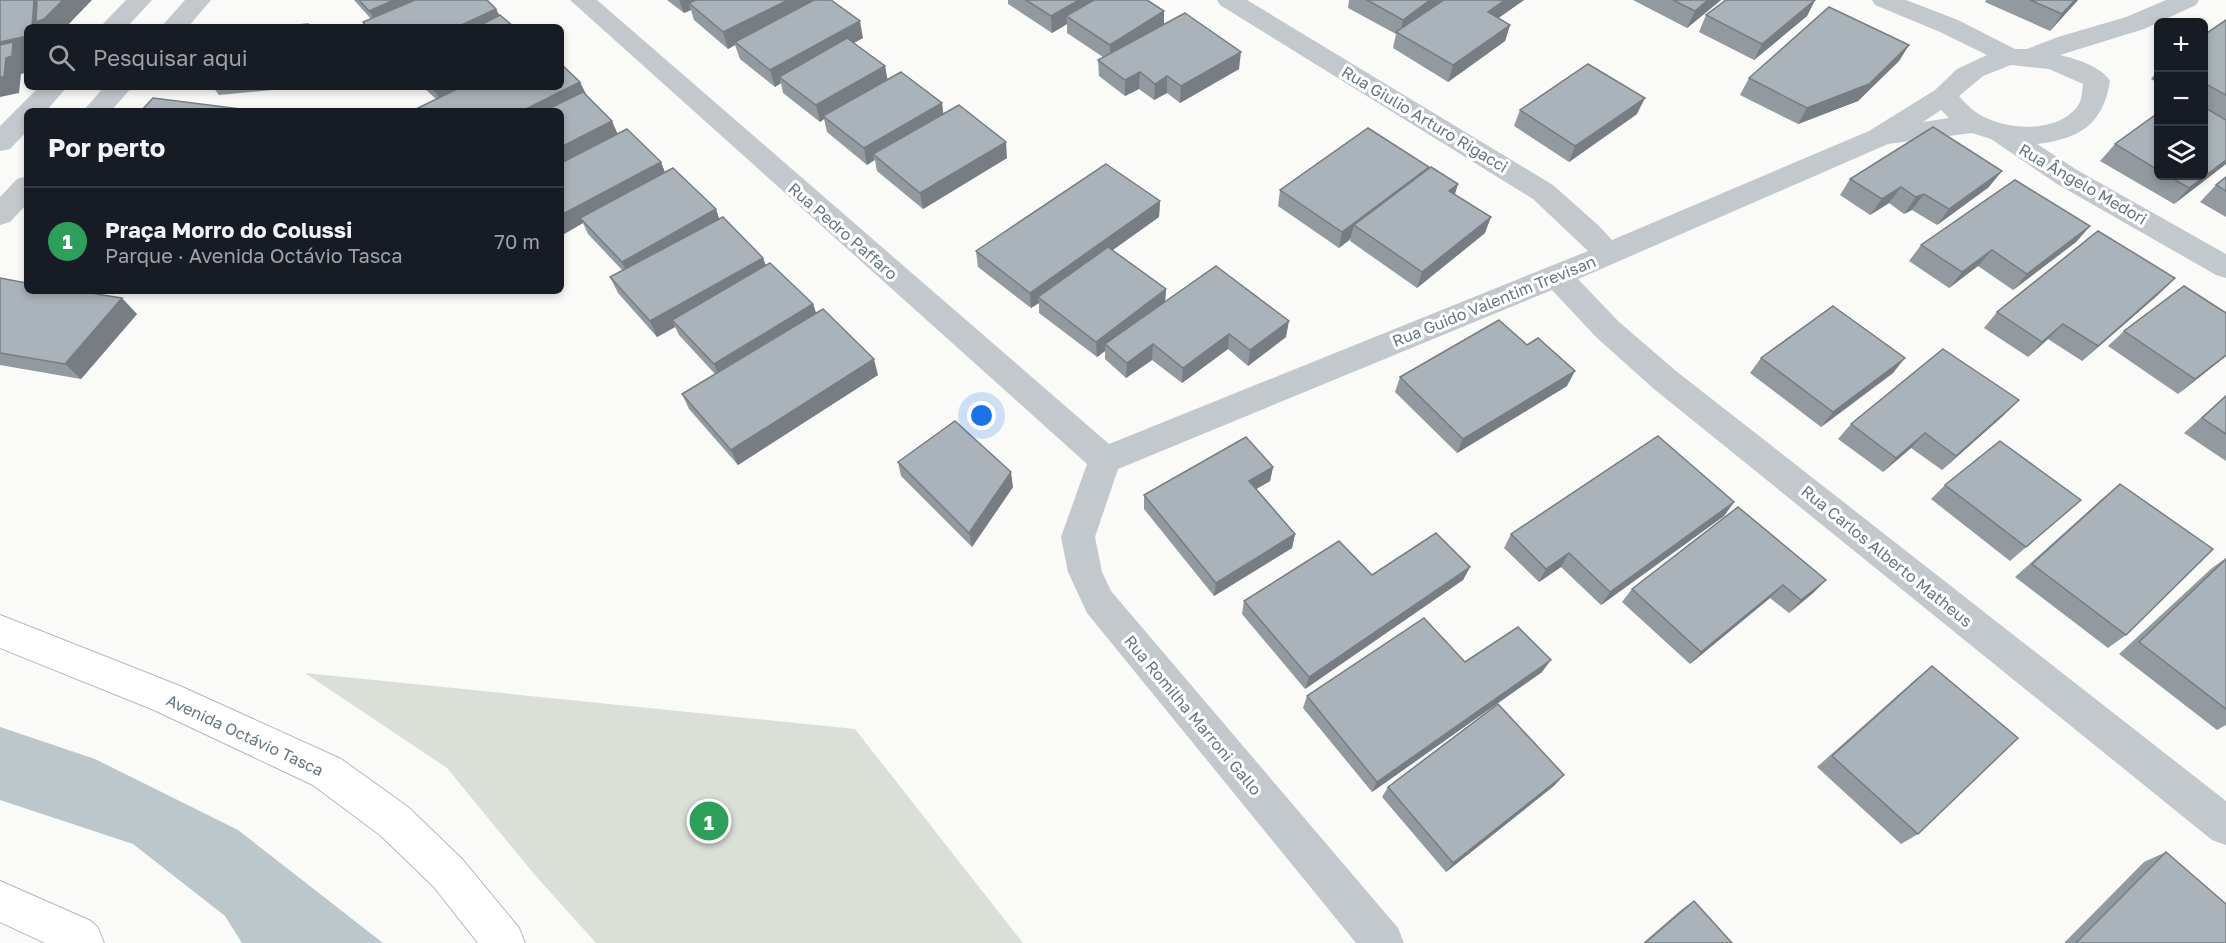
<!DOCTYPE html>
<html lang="pt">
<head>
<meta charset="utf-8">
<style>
  :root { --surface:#171b24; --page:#20242c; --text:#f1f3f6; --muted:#9ea1a6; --line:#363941; --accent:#0b8043 }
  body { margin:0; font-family:"Golos Text",sans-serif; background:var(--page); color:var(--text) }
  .controls { position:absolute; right:18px; top:18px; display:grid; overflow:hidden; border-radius:9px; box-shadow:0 3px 9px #0003 }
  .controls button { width:54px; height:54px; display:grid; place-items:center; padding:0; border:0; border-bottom:2px solid var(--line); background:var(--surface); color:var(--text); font:30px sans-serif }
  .you { position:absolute; left:982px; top:416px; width:21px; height:21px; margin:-15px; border:4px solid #fff; border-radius:50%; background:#1a73e8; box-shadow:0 0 0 9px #1a73e833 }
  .badge { display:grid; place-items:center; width:39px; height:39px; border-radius:50%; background:var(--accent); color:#fff; font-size:20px; font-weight:700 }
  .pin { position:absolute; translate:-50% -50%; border:3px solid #fff; box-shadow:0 2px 6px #0006 }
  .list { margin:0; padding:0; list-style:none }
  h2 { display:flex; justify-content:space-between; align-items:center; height:78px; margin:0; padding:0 24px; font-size:26px }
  h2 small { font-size:20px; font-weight:400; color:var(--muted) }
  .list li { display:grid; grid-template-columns:39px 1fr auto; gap:18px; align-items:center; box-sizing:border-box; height:108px; padding:0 24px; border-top:2px solid var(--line) }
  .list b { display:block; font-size:22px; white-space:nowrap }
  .list p { margin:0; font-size:20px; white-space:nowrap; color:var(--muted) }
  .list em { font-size:20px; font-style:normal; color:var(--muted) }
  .icon { flex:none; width:33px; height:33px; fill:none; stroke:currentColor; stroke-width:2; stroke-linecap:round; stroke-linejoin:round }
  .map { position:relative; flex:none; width:2226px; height:943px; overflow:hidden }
  .search { position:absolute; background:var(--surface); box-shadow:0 3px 9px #0003; left:24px; top:24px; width:540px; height:66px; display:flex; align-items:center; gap:15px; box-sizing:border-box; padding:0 21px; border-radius:9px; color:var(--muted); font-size:22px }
  .panel { position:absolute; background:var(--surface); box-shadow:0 3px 9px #0003; left:24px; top:108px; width:540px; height:186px; border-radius:9px }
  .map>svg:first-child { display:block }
</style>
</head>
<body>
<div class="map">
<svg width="2226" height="943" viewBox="0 0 2226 943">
  <rect width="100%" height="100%" fill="#fafaf8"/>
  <path fill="#dadfd7" d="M305,673L855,729L1023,943H596L534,874L447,768Z"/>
  <path fill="#bbc7cb" d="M0,727L95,759L238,830L383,943H242L225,916L133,844L0,800Z"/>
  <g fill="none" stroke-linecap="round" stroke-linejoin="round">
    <g stroke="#b3babf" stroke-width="2">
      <g id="secondary">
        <path d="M0,615L180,686L341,759L408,807L462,859L519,928L525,943H478L434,887L380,835L313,785L154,710L0,648Z"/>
        <path d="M0,881L91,921L98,928L104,943H45L0,922Z"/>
      </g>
    </g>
    <g fill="#c3c8cc" fill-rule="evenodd">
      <path d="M126,0H152L127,27H100Z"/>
      <path d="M185,0H211L188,27H161Z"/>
      <path d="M570,0H597L1109,444L1588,251L1533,199L1220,5L1217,0H1247L1553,185L1598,225L1612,240L1869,131L1935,90L1957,69L1987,55L1940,32L1875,5L1872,0H1906L1958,20L2015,49H2027L2058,37L2126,17L2166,0H2199L2196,5L2144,29L2060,55C2076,59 2101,66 2110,81C2103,125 2079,139 2037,144L2077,170L2226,254V278L2216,275L2057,184L1991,139L1972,133L1888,144L1578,279L1618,321L1676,371L2226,801V845L2212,840L1654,389L1596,337L1552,290L1118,469L1095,537L1102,572L1111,591L1398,928L1404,943H1356L1087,613L1068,572L1061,537L1087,464ZM2011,65L2049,69L2083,84C2082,92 2082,101 2077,107C2057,133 2010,130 1984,117C1974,112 1966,104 1959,96L1983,76ZM1941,110L1949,118L1923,122Z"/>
      <path d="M39,87H67L46,111H27V131L10,149L0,151V126Z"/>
      <path d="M104,87H132L111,111H83Z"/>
      <path d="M27,176V204L10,222L0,225V197L17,179Z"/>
    </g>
    <use href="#secondary" fill="#fff" fill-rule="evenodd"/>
  </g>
  <g fill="#929a9f">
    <path d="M354,0H487L496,9L500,16L514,27H366L363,22L371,19Z"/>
    <path d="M667,0H831L863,38L853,43L885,66L887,80L942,103L943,114L1007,158L923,209L877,171L875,160L867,165L827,132L824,119L820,122L783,93L781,83L775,87L740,59L735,45L728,49L694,20L691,10L684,13Z"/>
    <path d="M1008,0H1147L1164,11V25L1239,69L1180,103L1167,93L1154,100L1139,89L1125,96L1099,76L1098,60L1103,57L1067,33V24L1052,33L1008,4Z"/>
    <path d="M1349,0H1524L1498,18L1510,25L1505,41L1448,82L1393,48L1396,34L1348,8Z"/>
    <path d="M1633,0H1721L1687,28Z"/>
    <path d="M1815,0L1807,16L1754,60L1699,32L1706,15Z"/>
    <path d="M1986,0H2078L2050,31L1985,2Z"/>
    <path d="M2226,20V164L2174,204L2100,161L2115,144L2158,113V176H2204V35Z"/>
    <path d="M1909,45L1899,61L1858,101L1798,124L1740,95L1749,78Z"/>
    <path d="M2158,70V83L2151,79Z"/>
    <path d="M213,87H303L219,95Z"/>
    <path d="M423,87H561L586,94L618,134L661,162L665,173L716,209L719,218L766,265L813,304L816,313L878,375L738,465L689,409L682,394L715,374L679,335L675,327L657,337L618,293L610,277L623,271L588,234L583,223L564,234L561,231V111H420L418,108L436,99Z"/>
    <path d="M1520,110L1637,114L1569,162L1514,126Z"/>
    <path d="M1429,167V169L1455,195L1485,233L1417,288L1350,241L1351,239L1339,248L1278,206L1280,190Z"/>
    <path d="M2226,177V217L2200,202L2216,185Z"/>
    <path d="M1850,179L1989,187L1937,225L1912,210L1904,214L1889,203L1870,215L1840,195Z"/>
    <path d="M1160,201L1159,217L1113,250L1166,289L1165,301L1286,337L1248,366L1228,349L1182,383L1152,360L1126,378L1105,359V351L1097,357L1039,313V303L1031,308L978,267L976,251Z"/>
    <path d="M2090,226L2076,242L2013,290L1978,266L1949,288L1909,261L1921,245Z"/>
    <path d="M0,278L137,314L81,379L0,365Z"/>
    <path d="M2159,294L2082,361L2048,339L2028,357L1984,328L1997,312Z"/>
    <path d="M2124,331L2226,356L2178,394L2108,346Z"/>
    <path d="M1761,358L1893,373L1821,427L1750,373Z"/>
    <path d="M1400,377L1567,386L1457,453L1395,392Z"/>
    <path d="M2226,395V461L2184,433Z"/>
    <path d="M2004,415L1942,470L1911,448L1883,472L1838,439L1851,424Z"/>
    <path d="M898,462L1013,487L972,547L901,476Z"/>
    <path d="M1273,467L1270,481L1256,489L1295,534L1292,548L1214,596L1144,509V495Z"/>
    <path d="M2120,484L2126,635L2108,648L2015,577L2103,498Z"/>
    <path d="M1945,485L2081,500L2010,561L1931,499Z"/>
    <path d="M1734,502L1724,516L1601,605L1561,567L1539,582L1504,548L1511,534Z"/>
    <path d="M2226,558V725L2217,730L2119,654L2212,568Z"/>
    <path d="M1470,567L1463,580L1305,689L1242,614L1244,601L1372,575Z"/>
    <path d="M1826,580L1813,593L1789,613L1770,598L1690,664L1622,602L1632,589Z"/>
    <path d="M1465,662L1542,672L1372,792L1303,708L1307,696Z"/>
    <path d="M1932,666L1918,834L1901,844L1817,767L1916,679Z"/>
    <path d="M1555,785L1446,872L1382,797L1388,787Z"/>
    <path d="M2166,852L2226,943H2064L2144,862Z"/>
    <path d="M1694,901L1732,943H1643L1681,910Z"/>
  </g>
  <g fill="#777d82">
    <path d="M34,0H92L66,27H32Z"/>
    <path d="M394,0H440L379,27L369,11Z"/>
    <path d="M679,0H710L689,3L691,10L684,13Z"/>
    <path d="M788,0H817L735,42V45L728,49L723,32Z"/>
    <path d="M1079,0H1107L1066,16L1067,24L1052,33L1051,16Z"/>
    <path d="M1430,0H1448L1400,34L1403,20Z"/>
    <path d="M1505,0H1524L1483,29L1488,12Z"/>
    <path d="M1708,0H1721L1687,28L1695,11Z"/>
    <path d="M1815,0L1807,16L1754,60L1762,44Z"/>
    <path d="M2075,0H2078L2050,31L2062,14Z"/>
    <path d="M496,9L504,26L502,27H457Z"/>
    <path d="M1164,11V27L1110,61V45Z"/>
    <path d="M860,21L863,38L785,81L779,77L781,83L775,87L770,70Z"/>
    <path d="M1510,25L1505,41L1448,82L1453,65Z"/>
    <path d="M27,36V55L25,56L27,59L26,73L21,74L19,93L0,97V42Z"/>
    <path d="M1909,45L1899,61L1858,101L1798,124L1807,108Z"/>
    <path d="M1241,52L1239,69L1180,103L1181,86Z"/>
    <path d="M885,66L888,82L823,116L824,119L820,122L816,105Z"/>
    <path d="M1140,72L1139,89L1125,96V80Z"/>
    <path d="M1167,76V93L1154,100L1155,84Z"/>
    <path d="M580,82L588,98L561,111H522Z"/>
    <path d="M442,87H484L445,107L435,91Z"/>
    <path d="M1645,98L1637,114L1569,162L1575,146Z"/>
    <path d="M942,103L944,119L873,154L874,160L867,165L864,148Z"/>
    <path d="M612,121L619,137L561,167V147Z"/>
    <path d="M1006,142L1007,158L923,209L920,193Z"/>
    <path d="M2226,160V164L2174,204L2189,188Z"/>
    <path d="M661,162L667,178L580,218L583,223L564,234L561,229V215Z"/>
    <path d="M1429,167L1425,183L1354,225L1350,239L1339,248L1342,232Z"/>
    <path d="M2002,171L1989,187L1937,225L1949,209Z"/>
    <path d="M1458,184L1453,201L1449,191Z"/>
    <path d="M1901,187L1889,203L1870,215L1882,199Z"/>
    <path d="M1924,194L1912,210L1904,214L1916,197Z"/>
    <path d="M1160,201L1159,217L1042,300L1038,297L1039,303L1031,308L1030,293Z"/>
    <path d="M716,209L721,225L629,277L622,262Z"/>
    <path d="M1491,217L1485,233L1417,288L1422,272Z"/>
    <path d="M2090,226L2076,242L2013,290L2027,274Z"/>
    <path d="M1992,250L1978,266L1949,288L1962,272Z"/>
    <path d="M763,258L769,273L672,320L675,327L657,337L650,321Z"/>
    <path d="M2175,278L2159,294L2082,361L2098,346Z"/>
    <path d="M1166,289L1165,304L1105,344V351L1097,357L1096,342Z"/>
    <path d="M122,298L137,314L81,379L65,364Z"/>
    <path d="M813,304L818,319L720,379L714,364Z"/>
    <path d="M1289,321L1286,337L1248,366L1250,350Z"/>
    <path d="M2063,324L2048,339L2028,357L2042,342Z"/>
    <path d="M1229,334L1228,349L1182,383L1183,368Z"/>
    <path d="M1153,344L1152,360L1126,378L1127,363Z"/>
    <path d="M2226,355V356L2178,394L2195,379Z"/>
    <path d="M1905,358L1893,373L1821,427L1833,412Z"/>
    <path d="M874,359L878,375L738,465L731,450Z"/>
    <path d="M1575,371L1567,386L1457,453L1463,439Z"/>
    <path d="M2019,400L2004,415L1942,470L1956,456Z"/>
    <path d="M1925,433L1911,448L1883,472L1896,458Z"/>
    <path d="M1273,467L1270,481L1246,495L1249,481Z"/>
    <path d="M1011,472L1013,487L972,547L969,533Z"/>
    <path d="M1734,502L1724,516L1601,605L1610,592Z"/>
    <path d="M1295,534L1292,548L1214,596L1216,583Z"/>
    <path d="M1569,553L1561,567L1539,582L1546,569Z"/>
    <path d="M1470,567L1463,580L1305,689L1309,677Z"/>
    <path d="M1826,580L1813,593L1789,613L1801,600Z"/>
    <path d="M1783,585L1770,598L1690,664L1701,652Z"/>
    <path d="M1551,660L1542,672L1372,792L1377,782Z"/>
    <path d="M1564,775L1555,785L1446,872L1453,863Z"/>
  </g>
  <g fill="#aab3b9" stroke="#777d82" stroke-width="1.5">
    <path d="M0,0H34L32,27H27V36L0,42Z"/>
    <path d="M37,0H63L44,19L36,22Z"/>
    <path d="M359,0H394L369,11Z"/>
    <path d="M415,0H487L496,9L457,27H367L363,22Z"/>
    <path d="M696,0H788L723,32L689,3Z"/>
    <path d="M814,0H831L860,21L770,70L735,42Z"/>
    <path d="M1026,0H1079L1051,16Z"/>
    <path d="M1094,0H1147L1164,11L1110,45L1066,16Z"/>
    <path d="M1367,0H1430L1403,20Z"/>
    <path d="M1444,0H1505L1488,12L1510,25L1453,65L1396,32Z"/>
    <path d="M1673,0H1708L1695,11Z"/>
    <path d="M1726,0H1815L1762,44L1706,15Z"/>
    <path d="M2030,0H2075L2062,14Z"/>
    <path d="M1829,7L1909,45L1869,84L1807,108L1749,78Z"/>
    <path d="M1185,13L1241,52L1181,86L1167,76L1155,84L1140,72L1125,80L1098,60Z"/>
    <path d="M500,15L514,27H477Z"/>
    <path d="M2226,20V95L2204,83V35Z"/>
    <path d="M308,24L307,27H271Z"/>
    <path d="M847,38L885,66L816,105L779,77Z"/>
    <path d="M13,42L12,56L6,58L4,77H0V45Z"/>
    <path d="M561,64L580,82L522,111H421L418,108L461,87H561Z"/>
    <path d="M1588,64L1645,98L1575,146L1520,110Z"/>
    <path d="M901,72L942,103L864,148L823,116Z"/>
    <path d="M432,87H442L435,91Z"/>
    <path d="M583,92L612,121L561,147V111H544Z"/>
    <path d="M153,98L241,109L239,111H141Z"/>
    <path d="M959,105L1006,142L920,193L873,154Z"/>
    <path d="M2204,107L2226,120V160L2189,188L2168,176H2204Z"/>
    <path d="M2158,113V170L2115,144Z"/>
    <path d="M1933,127L2002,171L1949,209L1924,194L1916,197L1901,187L1882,199L1850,179Z"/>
    <path d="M1368,128L1429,167L1342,232L1280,190Z"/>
    <path d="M627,129L661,162L561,215V163Z"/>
    <path d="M1106,164L1160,201L1030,293L976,251Z"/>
    <path d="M1431,167L1458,184L1449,191L1491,217L1422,272L1354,225Z"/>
    <path d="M673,168L716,209L622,262L580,218Z"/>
    <path d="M2226,177V191L2216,185Z"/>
    <path d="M2015,180L2090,226L2027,274L1992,250L1962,272L1921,245Z"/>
    <path d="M723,217L763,258L650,321L610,277Z"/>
    <path d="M2098,231L2175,278L2098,346L2063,324L2042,342L1997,312Z"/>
    <path d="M1108,247L1166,289L1096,342L1038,297Z"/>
    <path d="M770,263L813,304L714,364L672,320Z"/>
    <path d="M1216,266L1289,321L1250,350L1229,334L1183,368L1153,344L1127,363L1105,344Z"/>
    <path d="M0,278L27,283V291H78L122,298L65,364L0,353Z"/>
    <path d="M2184,286L2226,313V355L2195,379L2124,331Z"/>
    <path d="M1833,306L1905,358L1833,412L1761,358Z"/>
    <path d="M823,309L874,359L731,450L682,394Z"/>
    <path d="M1499,320L1527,345L1538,338L1575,371L1463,439L1400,377Z"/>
    <path d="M1943,349L2019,400L1956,456L1925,433L1896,458L1851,424Z"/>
    <path d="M2226,396V434L2202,418Z"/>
    <path d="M955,421L1011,472L969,533L898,462Z"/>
    <path d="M1658,436L1734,502L1610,592L1569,553L1546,569L1511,534Z"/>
    <path d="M1246,437L1273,467L1249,481L1295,534L1216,583L1144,495Z"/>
    <path d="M2000,441L2081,500L2026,547L1945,485Z"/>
    <path d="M2120,484L2213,549L2126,635L2032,564Z"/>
    <path d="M1738,507L1826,580L1801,600L1783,585L1701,652L1632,589Z"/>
    <path d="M1436,533L1470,567L1309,677L1244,601L1339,541L1372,575Z"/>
    <path d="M2226,559V709L2139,642Z"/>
    <path d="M1424,618L1465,662L1518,627L1551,660L1377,782L1307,696Z"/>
    <path d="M1932,666L2018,738L1918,834L1832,756Z"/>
    <path d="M1498,704L1564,775L1453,863L1388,787Z"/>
    <path d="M2166,852L2226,904V943H2076Z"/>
    <path d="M1694,901L1732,943H1645Z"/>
  </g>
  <g text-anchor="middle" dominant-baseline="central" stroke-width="6" stroke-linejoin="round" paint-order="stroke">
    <g font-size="16" fill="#657683" stroke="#fff">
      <text transform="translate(1425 119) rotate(31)">Rua Giulio Arturo Rigacci</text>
      <text transform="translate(2083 184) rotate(30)">Rua Ângelo Medori</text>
      <text transform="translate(843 231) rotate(41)">Rua Pedro Paffaro</text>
      <text transform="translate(1494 301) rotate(-22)">Rua Guido Valentim Trevisan</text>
      <text transform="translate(1887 556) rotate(39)">Rua Carlos Alberto Matheus</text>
      <text transform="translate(1193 715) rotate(50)">Rua Romilha Marroni Gallo</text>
      <text transform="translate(245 735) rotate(25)">Avenida Octávio Tasca</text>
    </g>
  </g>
</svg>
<div class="controls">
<button>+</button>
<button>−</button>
<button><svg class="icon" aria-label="layers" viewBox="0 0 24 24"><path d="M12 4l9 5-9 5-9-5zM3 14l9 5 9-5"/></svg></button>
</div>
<div class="you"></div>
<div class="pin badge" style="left:709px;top:821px;background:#2e9e5b">1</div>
<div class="search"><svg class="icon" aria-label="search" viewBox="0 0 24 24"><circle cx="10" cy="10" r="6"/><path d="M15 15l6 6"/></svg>Pesquisar aqui</div>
<section class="panel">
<h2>Por perto<small></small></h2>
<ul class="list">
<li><span class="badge" style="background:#2e9e5b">1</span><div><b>Praça Morro do Colussi</b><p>Parque · Avenida Octávio Tasca</p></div><em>70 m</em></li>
</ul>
</section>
</div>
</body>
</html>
